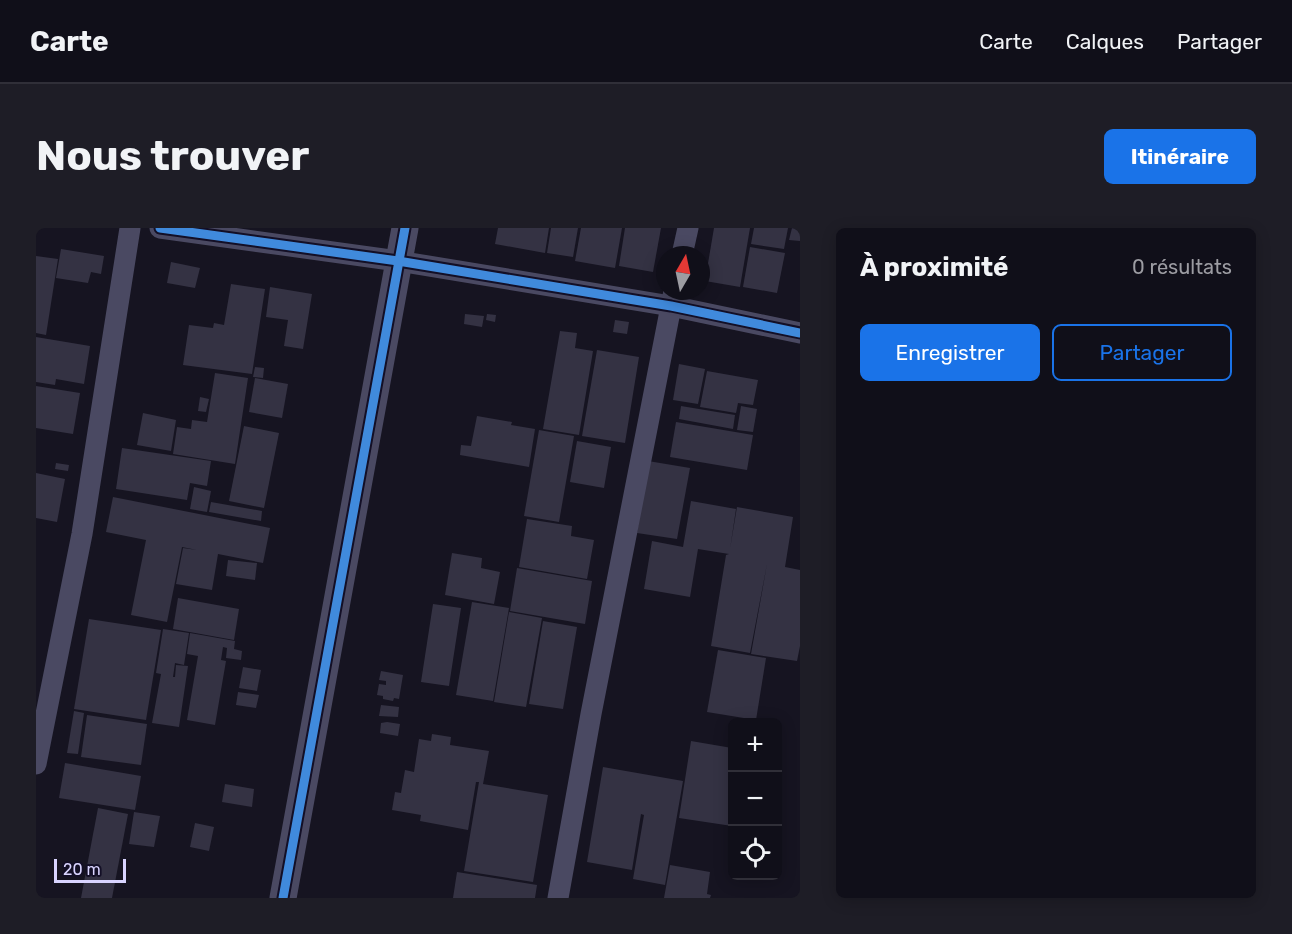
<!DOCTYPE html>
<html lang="fr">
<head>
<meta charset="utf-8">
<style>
  :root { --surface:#100f19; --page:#1e1d26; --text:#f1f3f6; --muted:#9c9ca2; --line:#302f38; --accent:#1a73e8 }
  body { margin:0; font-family:Rubik,sans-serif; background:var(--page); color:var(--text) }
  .controls { position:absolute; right:18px; bottom:18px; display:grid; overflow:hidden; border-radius:9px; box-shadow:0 3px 15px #0003 }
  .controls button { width:54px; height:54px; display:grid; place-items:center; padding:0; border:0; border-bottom:2px solid var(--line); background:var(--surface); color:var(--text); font:30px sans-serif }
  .compass { position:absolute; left:620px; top:18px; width:54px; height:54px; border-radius:50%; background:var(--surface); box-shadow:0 3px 15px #0003; rotate:9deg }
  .scale { position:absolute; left:18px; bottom:15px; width:72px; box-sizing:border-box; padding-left:6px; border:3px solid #d9d4ff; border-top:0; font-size:16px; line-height:21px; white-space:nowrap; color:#d9d4ff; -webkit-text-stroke:4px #130f26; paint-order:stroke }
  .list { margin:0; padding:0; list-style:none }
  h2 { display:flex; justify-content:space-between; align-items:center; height:78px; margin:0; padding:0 24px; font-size:26px }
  h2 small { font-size:20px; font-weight:400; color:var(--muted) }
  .actions { display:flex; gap:12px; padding:18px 24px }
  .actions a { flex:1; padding:14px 0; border:2px solid var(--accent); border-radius:9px; text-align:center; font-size:21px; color:var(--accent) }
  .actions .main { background:var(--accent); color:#fff }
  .icon { flex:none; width:33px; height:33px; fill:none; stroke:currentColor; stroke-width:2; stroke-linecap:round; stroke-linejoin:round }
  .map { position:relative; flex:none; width:764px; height:670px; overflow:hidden; border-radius:9px }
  header { display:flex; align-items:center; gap:36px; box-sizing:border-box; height:84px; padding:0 30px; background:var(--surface); border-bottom:2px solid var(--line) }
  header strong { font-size:28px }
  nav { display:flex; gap:33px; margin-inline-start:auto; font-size:21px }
  .intro { display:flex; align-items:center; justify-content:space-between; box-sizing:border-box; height:144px; padding:0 36px }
  h1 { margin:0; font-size:42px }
  .button { padding:15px 27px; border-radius:9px; background:var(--accent); color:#fff; font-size:21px; font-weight:700 }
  main { display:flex; gap:36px; padding:0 36px }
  aside { flex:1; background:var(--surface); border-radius:9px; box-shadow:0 3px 15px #0003 }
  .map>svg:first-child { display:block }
</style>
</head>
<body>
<header>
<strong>Carte</strong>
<nav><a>Carte</a><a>Calques</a><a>Partager</a></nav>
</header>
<div class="intro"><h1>Nous trouver</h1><a class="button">Itinéraire</a></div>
<main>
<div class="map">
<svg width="764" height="670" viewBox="0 0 764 670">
  <rect width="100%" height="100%" fill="#161421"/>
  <g fill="#343243">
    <path d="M462,0H513L509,25L459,16Z"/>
    <path d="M515,0H542L537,29L511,25Z"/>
    <path d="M545,0H586L579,40L539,33Z"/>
    <path d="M589,0H625L617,44L583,38Z"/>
    <path d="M678,0H714L704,59L669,53Z"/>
    <path d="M718,0H752L748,21L715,16Z"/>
    <path d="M756,0H764V13L753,12Z"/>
    <path d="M714,19L749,25L741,65L707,59Z"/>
    <path d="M25,21L68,28L65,46L55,44L52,55L20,50Z"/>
    <path d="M0,28L22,31L10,107L0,105Z"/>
    <path d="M135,34L164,40L159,60L131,55Z"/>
    <path d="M195,56L229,61L216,146L147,137L153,97L177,100L178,95L188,97Z"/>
    <path d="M234,59L276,66L267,121L248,118L252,92L230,89Z"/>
    <path d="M429,86L448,88L446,99L428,96Z"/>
    <path d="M451,86L460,87L459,94L450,92Z"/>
    <path d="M579,92L593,94L591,106L577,104Z"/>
    <path d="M524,103L541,105L539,120L557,123L543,207L507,201Z"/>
    <path d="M0,109L54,118L48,156L20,151L19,157L0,154Z"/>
    <path d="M561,122L603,129L589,215L546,208Z"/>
    <path d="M643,136L669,141L662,176L637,172Z"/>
    <path d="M219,139L228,140L227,150L217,149Z"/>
    <path d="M671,143L722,152L717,177L702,175L700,185L664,179Z"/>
    <path d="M179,145L212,150L199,236L137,226L141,199L155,201L156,192L171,194Z"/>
    <path d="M219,150L252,156L246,190L213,184Z"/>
    <path d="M0,158L44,165L37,206L0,200Z"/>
    <path d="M164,169L173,171L170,184L162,183Z"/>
    <path d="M645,178L699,187L697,201L643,191Z"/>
    <path d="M705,178L721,181L717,204L701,202Z"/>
    <path d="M107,185L140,192L135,223L101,217Z"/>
    <path d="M441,188L476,194L475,197L499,201L493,239L424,227L425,217L435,218Z"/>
    <path d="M640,194L717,207L711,242L634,229Z"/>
    <path d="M208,198L243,205L228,280L193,273Z"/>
    <path d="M503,202L538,208L523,294L488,288Z"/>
    <path d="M541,213L575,219L568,260L534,254Z"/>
    <path d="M86,220L175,233L171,258L154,255L151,272L80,261Z"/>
    <path d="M612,233L654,240L641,311L601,305Z"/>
    <path d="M20,235L33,237L32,243L19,241Z"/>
    <path d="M0,245L29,251L21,294L0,290Z"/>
    <path d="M158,259L175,263L171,284L154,281Z"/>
    <path d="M77,269L234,300L227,335L182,326L176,362L140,356L147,320L161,322L146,319L131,394L95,387L110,312L70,304Z"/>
    <path d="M655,273L700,281L694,321L701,279L757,289L749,339L764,342V418L761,433L715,426L731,336L714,425L675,418L690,327L693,326L662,321L654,369L608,361L616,313L647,319Z"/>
    <path d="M175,274L226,283L225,293L173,284Z"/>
    <path d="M491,291L536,298L535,308L558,312L551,351L483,339Z"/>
    <path d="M416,325L446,330L445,340L464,344L458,376L409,367Z"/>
    <path d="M192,332L221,335L219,352L190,348Z"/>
    <path d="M481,340L556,353L549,396L474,383Z"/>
    <path d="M142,370L203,381L198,412L137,401Z"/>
    <path d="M436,374L473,380L457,473L420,467Z"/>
    <path d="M397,376L425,380L413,458L385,454Z"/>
    <path d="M473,384L506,390L490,479L458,474Z"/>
    <path d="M53,391L125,402L110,492L38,481Z"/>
    <path d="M507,393L541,399L527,481L493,476Z"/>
    <path d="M127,401L153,405L148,437L139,435L137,449H139L140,437L152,438L143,499L116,495L125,446L120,445Z"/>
    <path d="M154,405L199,413L198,421L206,423L205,432L190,430L191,420L187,419L185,432L190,433L179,497L151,492L162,428L151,426Z"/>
    <path d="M682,422L730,430L720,492L671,484Z"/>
    <path d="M207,439L225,442L221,463L203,460Z"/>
    <path d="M345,443L367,447L363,471L358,470L357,473L347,471V468L341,467L343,456L350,457V453L343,452Z"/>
    <path d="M202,464L223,467L220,480L200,477Z"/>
    <path d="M345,477L363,479L362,489L343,488Z"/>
    <path d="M38,483L48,485L42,526L31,525Z"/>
    <path d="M51,487L111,496L105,537L45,529Z"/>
    <path d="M351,494L364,496L362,508L344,505L345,495Z"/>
    <path d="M396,506L415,509L414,517L453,523L447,556L512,567L497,654L428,643L443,554H440L432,602L384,593L385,587L356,582L359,564L365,565L369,542L378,544L383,511L395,513Z"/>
    <path d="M655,513L696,520V598L643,590Z"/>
    <path d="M29,535L105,548L99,582L23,570Z"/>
    <path d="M567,539L647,553L629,657L597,651L608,587L605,586L596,642L551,634Z"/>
    <path d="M189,556L218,561L216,579L186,574Z"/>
    <path d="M62,580L92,586L76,670H45Z"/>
    <path d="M98,584L124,588L118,619L93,616Z"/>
    <path d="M159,595L178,599L173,623L154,619Z"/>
    <path d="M634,637L674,644L671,666L675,667L674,670H628Z"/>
    <path d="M421,644L501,657L499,670H417Z"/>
  </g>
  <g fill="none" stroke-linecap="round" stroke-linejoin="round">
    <g stroke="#4a4962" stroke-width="21">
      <path d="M124,0L362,33L635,78L764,105"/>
      <path d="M646,27L652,0"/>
      <path d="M0,536L46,306L94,0"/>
      <path d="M522,670L555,486L638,63"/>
    </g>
    <path stroke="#4a4962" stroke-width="27" d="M247,670L369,0"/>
    <g stroke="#130f26" stroke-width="13">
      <g id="cycleway">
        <path d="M124,0L362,33L635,78L764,105"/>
        <path d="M247,670L369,0"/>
      </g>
    </g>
    <use href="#cycleway" stroke="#408adc" stroke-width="9"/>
  </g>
</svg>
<div class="controls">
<button>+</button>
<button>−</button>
<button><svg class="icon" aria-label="locate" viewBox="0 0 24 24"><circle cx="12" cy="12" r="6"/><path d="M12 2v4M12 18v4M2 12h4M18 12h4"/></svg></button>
</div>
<svg class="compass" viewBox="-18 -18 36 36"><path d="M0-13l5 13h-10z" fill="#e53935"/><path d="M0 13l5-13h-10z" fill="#9c9ca2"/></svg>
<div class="scale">20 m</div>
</div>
<aside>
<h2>À proximité<small>0 résultats</small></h2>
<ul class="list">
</ul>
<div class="actions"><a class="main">Enregistrer</a><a>Partager</a></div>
</aside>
</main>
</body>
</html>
